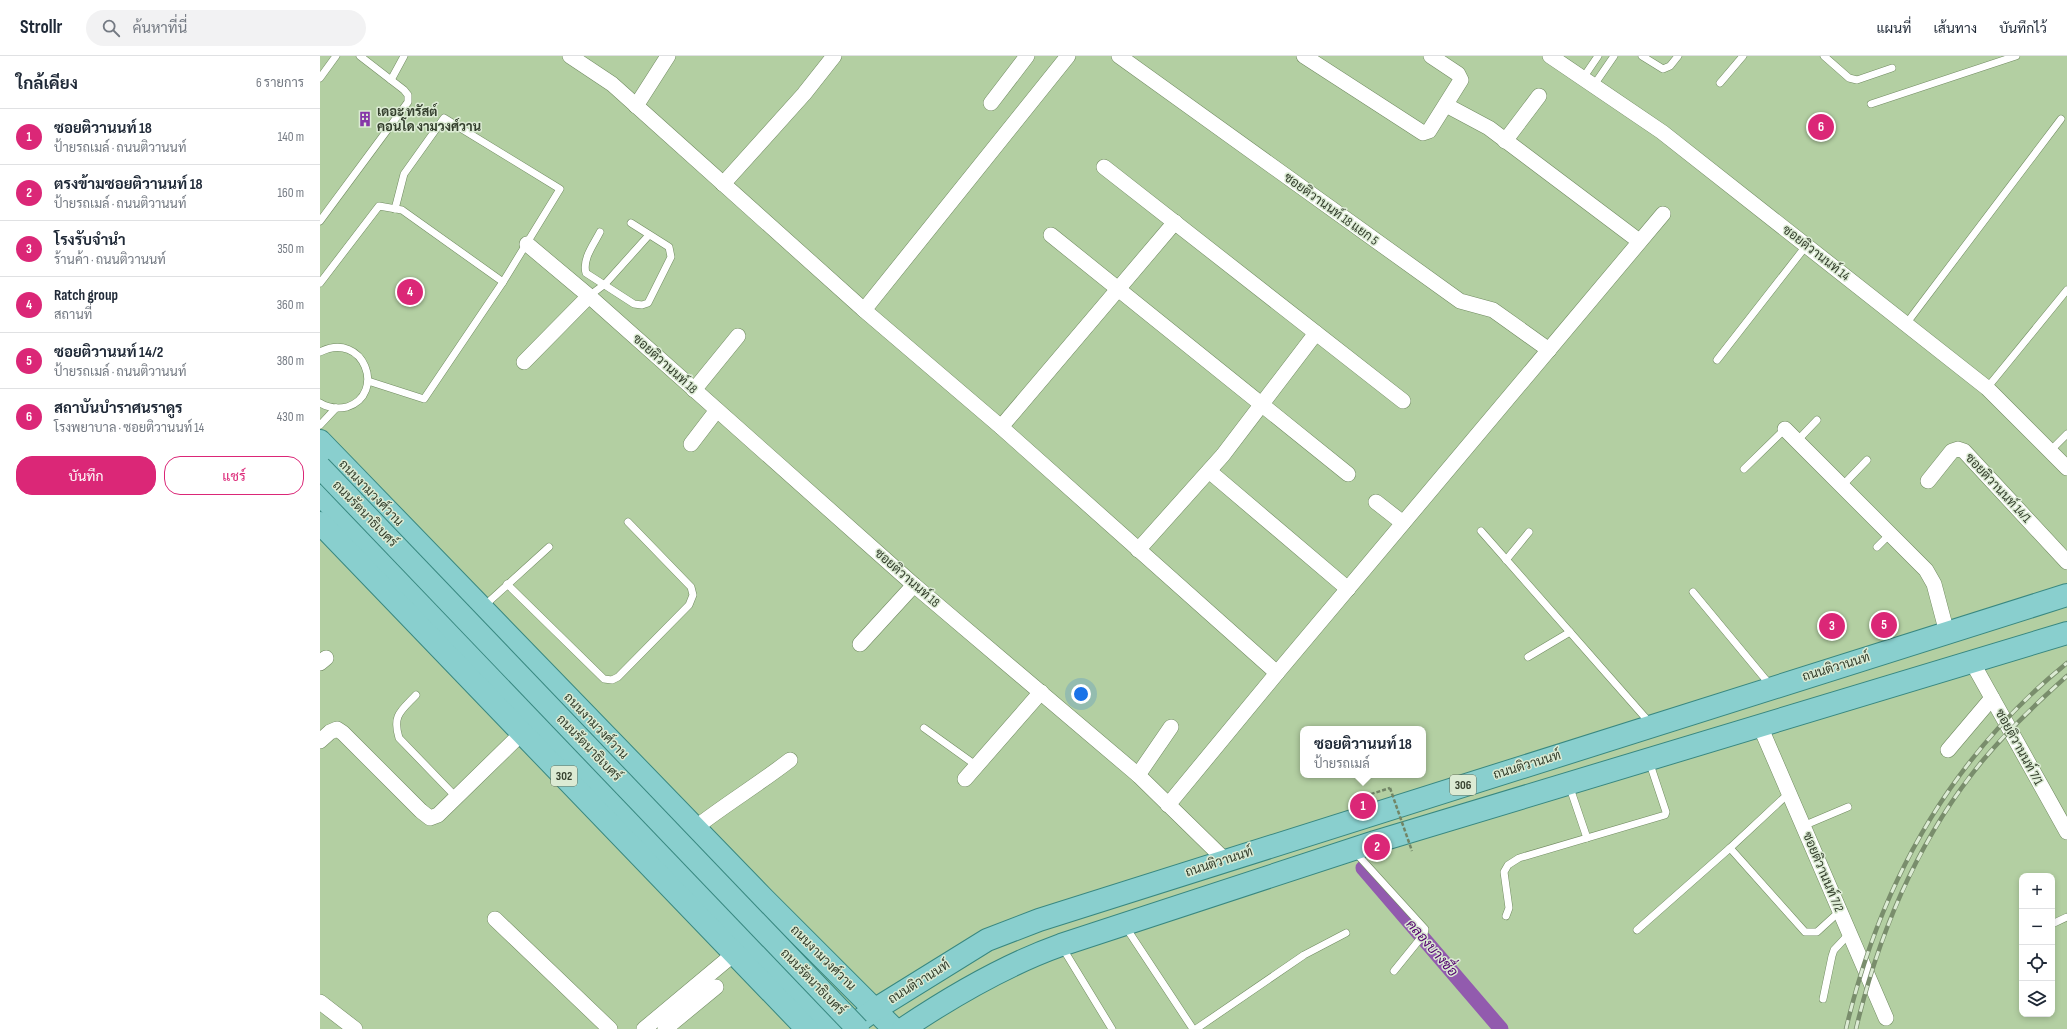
<!DOCTYPE html>
<html lang="th">
<head>
<meta charset="utf-8">
<style>
  :root { --surface:#fff; --page:#f2f2f3; --text:#1f2937; --muted:#747a83; --line:#e0e1e3; --accent:#db2777 }
  body { margin:0; font-family:"Sofia Sans Condensed",Sarabun,sans-serif; background:var(--page); color:var(--text) }
  .controls { position:absolute; right:12px; bottom:12px; display:grid; overflow:hidden; border-radius:8px; box-shadow:0 2px 6px #0003 }
  .controls button { width:36px; height:36px; display:grid; place-items:center; padding:0; border:0; border-bottom:1px solid var(--line); background:var(--surface); color:var(--text); font:20px sans-serif }
  .you { position:absolute; left:761px; top:638px; width:14px; height:14px; margin:-10px; border:3px solid #fff; border-radius:50%; background:#1a73e8; box-shadow:0 0 0 6px #1a73e833 }
  .badge { display:grid; place-items:center; width:26px; height:26px; border-radius:50%; background:var(--accent); color:#fff; font-size:13px; font-weight:700 }
  .pin { position:absolute; translate:-50% -50%; border:2px solid #fff; box-shadow:0 1px 4px #0006 }
  .popup { position:absolute; left:980px; top:670px; width:126px; height:52px; box-sizing:border-box; display:grid; place-content:center; border-radius:8px; background:var(--surface); filter:drop-shadow(0 1px 3px #0005); font-size:13px; white-space:nowrap; color:var(--muted) }
  .popup b { font-size:15px; color:var(--text) }
  .popup::after { content:''; position:absolute; left:50%; top:100%; margin-left:-8px; border:8px solid transparent; border-top-color:var(--surface) }
  .list { margin:0; padding:0; list-style:none }
  h2 { display:flex; justify-content:space-between; align-items:center; height:52px; margin:0; padding:0 16px; font-size:17px }
  h2 small { font-size:13px; font-weight:400; color:var(--muted) }
  .list li { display:grid; grid-template-columns:26px 1fr auto; gap:12px; align-items:center; box-sizing:border-box; height:56px; padding:0 16px; border-top:1px solid var(--line) }
  .list b { display:block; font-size:15px; white-space:nowrap }
  .list p { margin:0; font-size:13px; white-space:nowrap; color:var(--muted) }
  .list em { font-size:13px; font-style:normal; color:var(--muted) }
  .actions { display:flex; gap:8px; padding:12px 16px }
  .actions a { flex:1; padding:9px 0; border:1px solid var(--accent); border-radius:16px; text-align:center; font-size:14px; color:var(--accent) }
  .actions .main { background:var(--accent); color:#fff }
  .icon { flex:none; width:22px; height:22px; fill:none; stroke:currentColor; stroke-width:2; stroke-linecap:round; stroke-linejoin:round }
  .map { position:relative; flex:none; width:1747px; height:973px; overflow:hidden }
  header { display:flex; align-items:center; gap:24px; box-sizing:border-box; height:56px; padding:0 20px; background:var(--surface); border-bottom:1px solid var(--line) }
  header strong { font-size:19px }
  nav { display:flex; gap:22px; margin-inline-start:auto; font-size:14px }
  .search { width:280px; height:36px; background:var(--page); display:flex; align-items:center; gap:10px; box-sizing:border-box; padding:0 14px; border-radius:22px; color:var(--muted); font-size:15px }
  main { display:flex }
  aside { flex:1; background:var(--surface) }
  .map>svg:first-child { display:block }
</style>
</head>
<body>
<header>
<strong>Strollr</strong>
<div class="search"><svg class="icon" aria-label="search" viewBox="0 0 24 24"><circle cx="10" cy="10" r="6"/><path d="M15 15l6 6"/></svg>ค้นหาที่นี่</div>
<nav><a>แผนที่</a><a>เส้นทาง</a><a>บันทึกไว้</a></nav>
</header>
<main>
<aside>
<h2>ใกล้เคียง<small>6 รายการ</small></h2>
<ul class="list">
<li><span class="badge">1</span><div><b>ซอยติวานนท์ 18</b><p>ป้ายรถเมล์ · ถนนติวานนท์</p></div><em>140 m</em></li>
<li><span class="badge">2</span><div><b>ตรงข้ามซอยติวานนท์ 18</b><p>ป้ายรถเมล์ · ถนนติวานนท์</p></div><em>160 m</em></li>
<li><span class="badge">3</span><div><b>โรงรับจำนำ</b><p>ร้านค้า · ถนนติวานนท์</p></div><em>350 m</em></li>
<li><span class="badge">4</span><div><b>Ratch group</b><p>สถานที่</p></div><em>360 m</em></li>
<li><span class="badge">5</span><div><b>ซอยติวานนท์ 14/2</b><p>ป้ายรถเมล์ · ถนนติวานนท์</p></div><em>380 m</em></li>
<li><span class="badge">6</span><div><b>สถาบันบำราศนราดูร</b><p>โรงพยาบาล · ซอยติวานนท์ 14</p></div><em>430 m</em></li>
</ul>
<div class="actions"><a class="main">บันทึก</a><a>แชร์</a></div>
</aside>
<div class="map">
<svg width="1747" height="973" viewBox="0 0 1747 973">
  <rect width="100%" height="100%" fill="#b3cfa2"/>
  <g fill="none" stroke-linecap="round" stroke-linejoin="round">
    <path stroke="#925bae" stroke-width="15" d="M1043,812L1181,973"/>
    <g stroke="#718b61" stroke-width="8">
      <g id="lane">
        <path d="M1322,0L1343,13L1350,10L1358,0"/>
        <path d="M1504,0L1529,22L1537,24L1572,12"/>
        <path d="M0,22L16,0"/>
        <path d="M1263,22L1278,0"/>
        <path d="M71,24L84,0"/>
        <path d="M1400,27L1423,0"/>
        <path d="M1274,29L1294,0"/>
        <path d="M1551,48L1696,0"/>
        <path d="M0,165L88,46V39L84,34L40,0"/>
        <path d="M280,176C274,188 262,203 266,217L314,248L322,249L328,247L351,201L349,191L311,167"/>
        <path d="M0,227L59,150L82,154L183,226"/>
        <path d="M269,240L285,228L329,179"/>
        <path d="M1586,268L1741,63"/>
        <path d="M0,296C44,274 67,338 27,351C17,353 8,352 0,347"/>
        <path d="M1397,304L1486,190"/>
        <path d="M48,325L104,343L183,226L240,133L124,62L84,118L75,153"/>
        <path d="M1667,332L1747,234"/>
        <path d="M0,369L16,352"/>
        <path d="M1477,385L1497,364"/>
        <path d="M1730,395L1747,378"/>
        <path d="M1424,413L1465,373"/>
        <path d="M1522,430L1547,404"/>
        <path d="M1161,475L1330,667"/>
        <path d="M1557,491L1570,478"/>
        <path d="M1186,504L1209,476"/>
        <path d="M187,528L284,623L292,624L298,621L369,549L373,539L371,531L308,466"/>
        <path d="M1373,536L1451,630"/>
        <path d="M164,550L229,491"/>
        <path d="M1208,601L1250,576"/>
        <path d="M96,639C81,655 72,659 79,682L137,742"/>
        <path d="M604,672L657,710"/>
        <path d="M1249,729L1267,782"/>
        <path d="M1483,770L1528,751"/>
        <path d="M1410,792L1485,876H1497L1520,855"/>
        <path d="M1035,796L1105,873L1104,878L1074,915"/>
        <path d="M1186,860L1189,852L1184,816L1188,809L1199,802L1345,759L1346,756L1329,705"/>
        <path d="M1732,868L1747,861"/>
        <path d="M805,870L873,973"/>
        <path d="M1317,874L1410,792L1469,737"/>
        <path d="M742,891L792,973"/>
        <path d="M1503,943L1512,900L1514,894L1529,878"/>
        <path d="M876,973L984,899L1026,877"/>
      </g>
    </g>
    <g stroke="#718b61" stroke-width="16">
      <g id="street">
        <path d="M250,0L292,28L544,254L681,371L957,617"/>
        <path d="M799,0L1140,245L1173,254L1229,294"/>
        <path d="M984,0L1103,77L1109,75L1141,24L1138,18L1111,0"/>
        <path d="M1230,0L1342,76L1667,332L1747,412"/>
        <path d="M671,47L707,0"/>
        <path d="M1126,49L1169,72L1319,185"/>
        <path d="M316,50L348,0"/>
        <path d="M1185,85L1219,40"/>
        <path d="M784,111L1083,345"/>
        <path d="M403,128L484,38L514,0"/>
        <path d="M731,179L1028,418"/>
        <path d="M207,188L269,240L594,529L818,719L905,804"/>
        <path d="M544,254L748,0"/>
        <path d="M204,306L269,240"/>
        <path d="M374,334L418,280"/>
        <path d="M681,371L855,166"/>
        <path d="M1465,373L1606,514L1614,528L1627,577"/>
        <path d="M371,388L397,354"/>
        <path d="M889,415L1028,533"/>
        <path d="M1608,425L1632,395L1638,393L1644,395L1747,506"/>
        <path d="M1056,446L1083,467"/>
        <path d="M818,494L903,399L996,277"/>
        <path d="M540,588L594,529"/>
        <path d="M1652,606L1747,776"/>
        <path d="M0,607L6,602"/>
        <path d="M1440,670L1566,962"/>
        <path d="M0,685L10,676L17,673L23,677L101,755L110,762L118,759L202,677"/>
        <path d="M1628,694L1672,642"/>
        <path d="M818,719L851,671"/>
        <path d="M645,723L721,636"/>
        <path d="M848,749L957,617L1343,158"/>
        <path d="M375,772C406,748 439,728 470,704"/>
        <path d="M175,863L290,973"/>
        <path d="M0,946L35,973"/>
        <path d="M324,973L415,897"/>
        <path d="M345,973L396,931"/>
      </g>
    </g>
    <g stroke="#398880" stroke-width="24">
      <g id="primary">
        <path d="M0,385L443,842L574,973"/>
        <path d="M0,438L512,973"/>
        <path d="M0,467L487,973"/>
        <path d="M528,973L554,954L667,884L719,864L1747,539"/>
        <path d="M583,973C632,940 685,909 741,889L1055,786L1747,577"/>
      </g>
    </g>
    <path stroke="#718566" stroke-width="2.5" stroke-dasharray="4 2" stroke-linecap="butt" d="M1049,742L1048,739L1070,732"/>
    <use href="#lane" stroke="#fff" stroke-width="7"/>
    <use href="#street" stroke="#fff" stroke-width="15"/>
    <use href="#primary" stroke="#89cfce" stroke-width="22"/>
    <g stroke="#798d6c" stroke-width="4.5">
      <g id="rail">
        <path d="M1526,973C1560,828 1630,702 1747,607"/>
        <path d="M1536,973C1559,876 1600,780 1664,703C1689,673 1718,646 1747,620"/>
      </g>
    </g>
    <use href="#rail" stroke="#dcebd4" stroke-width="3" stroke-dasharray="9" stroke-linecap="butt"/>
    <g stroke="#398880" stroke-width="24" stroke-linecap="butt">
      <path id="primary-bridge" d="M0,411L538,973"/>
    </g>
    <path stroke="#718566" stroke-width="2.5" stroke-dasharray="4 2" stroke-linecap="butt" d="M1070,732L1092,795"/>
    <use href="#primary-bridge" stroke="#89cfce" stroke-width="22"/>
  </g>
  <defs>
    <g id="building-bare" transform="scale(1.2)"><path d="M-4-6H4V6H1V3H-1V6H-4ZM-2.5-4.3h1.7v1.8h-1.7ZM.8-4.3h1.7v1.8H.8ZM-2.5-1h1.7V.8h-1.7ZM.8-1h1.7V.8H.8Z" fill="#8638a8" stroke="#dcebd4" stroke-width="2.5" paint-order="stroke"/></g>
  </defs>
  <g fill-rule="evenodd">
    <use href="#building-bare" x="45" y="63"/>
  </g>
  <g text-anchor="middle" dominant-baseline="central" stroke-width="3" stroke-linejoin="round" paint-order="stroke">
    <g fill="#dcebd4" stroke="#66735f" stroke-width="1">
      <rect x="231" y="710" width="26" height="20" rx="3"/>
      <rect x="1130" y="719" width="26" height="20" rx="3"/>
    </g>
    <g font-size="12" font-weight="bold" fill="#343f2d">
      <text x="244" y="720">302</text>
      <text x="1143" y="729">306</text>
    </g>
    <g font-size="13" font-weight="bold" fill="#343f2d" stroke="#dcebd4" text-anchor="start">
      <text x="57" y="56">เดอะ ทรัสต์<tspan x="57" dy="15">คอนโด งามวงศ์วาน</tspan></text>
    </g>
    <g font-size="13" fill="#343f2d" stroke="#dcebd4">
      <text transform="translate(1011 153) rotate(36)">ซอยติวานนท์ 18 แยก 5</text>
      <text transform="translate(1496 197) rotate(38)">ซอยติวานนท์ 14</text>
      <text transform="translate(345 308) rotate(42)">ซอยติวานนท์ 18</text>
      <text transform="translate(1678 432) rotate(47)">ซอยติวานนท์ 14/1</text>
      <text transform="translate(51 437) rotate(46)">ถนนงามวงศ์วาน</text>
      <text transform="translate(45 458) rotate(46)">ถนนรัตนาธิเบศร์</text>
      <text transform="translate(587 522) rotate(41)">ซอยติวานนท์ 18</text>
      <text transform="translate(1516 611) rotate(-17)">ถนนติวานนท์</text>
      <text transform="translate(276 670) rotate(46)">ถนนงามวงศ์วาน</text>
      <text transform="translate(1699 691) rotate(61)">ซอยติวานนท์ 7/1</text>
      <text transform="translate(269 692) rotate(46)">ถนนรัตนาธิเบศร์</text>
      <text transform="translate(1207 709) rotate(-17)">ถนนติวานนท์</text>
      <text transform="translate(899 806) rotate(-18)">ถนนติวานนท์</text>
      <text transform="translate(1503 816) rotate(67)">ซอยติวานนท์ 7/2</text>
      <text transform="translate(503 902) rotate(45)">ถนนงามวงศ์วาน</text>
      <text transform="translate(493 926) rotate(46)">ถนนรัตนาธิเบศร์</text>
      <text transform="translate(599 926) rotate(-32)">ถนนติวานนท์</text>
    </g>
    <g font-size="14" font-style="italic" fill="#52006f" stroke="#dcebd4">
      <text transform="translate(1112 892) rotate(49)">คลองบางซื่อ</text>
    </g>
  </g>
</svg>
<div class="controls">
<button>+</button>
<button>−</button>
<button><svg class="icon" aria-label="locate" viewBox="0 0 24 24"><circle cx="12" cy="12" r="6"/><path d="M12 2v4M12 18v4M2 12h4M18 12h4"/></svg></button>
<button><svg class="icon" aria-label="layers" viewBox="0 0 24 24"><path d="M12 4l9 5-9 5-9-5zM3 14l9 5 9-5"/></svg></button>
</div>
<div class="you"></div>
<div class="pin badge" style="left:1043px;top:750px">1</div>
<div class="popup"><b>ซอยติวานนท์ 18</b>ป้ายรถเมล์</div>
<div class="pin badge" style="left:1057px;top:791px">2</div>
<div class="pin badge" style="left:1512px;top:570px">3</div>
<div class="pin badge" style="left:90px;top:236px">4</div>
<div class="pin badge" style="left:1564px;top:569px">5</div>
<div class="pin badge" style="left:1501px;top:71px">6</div>
</div>
</main>
</body>
</html>
